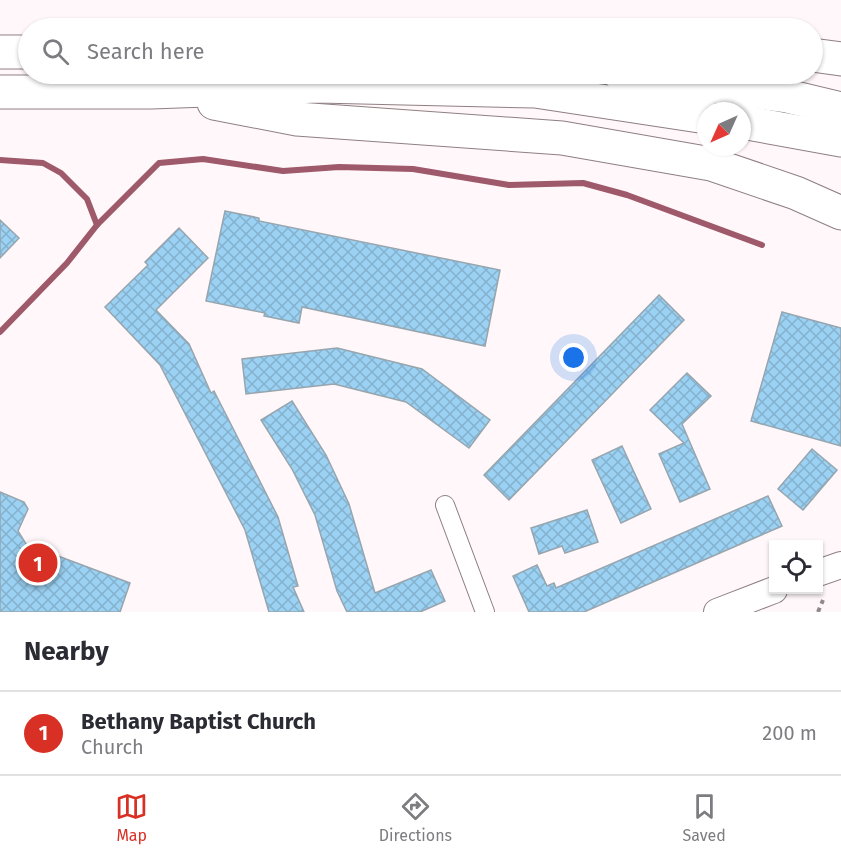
<!DOCTYPE html>
<html lang="en">
<head>
<meta charset="utf-8">
<style>
  :root { --surface:#fff; --page:#f2f2f3; --text:#2b2b33; --muted:#7c7c81; --line:#e1e1e2; --accent:#d93025 }
  body { margin:0; font-family:"Fira Sans",sans-serif; background:var(--page); color:var(--text) }
  .controls { position:absolute; right:18px; bottom:18px; display:grid; overflow:hidden; border-radius:0px; box-shadow:0 2px 4px #0004 }
  .controls button { width:54px; height:54px; display:grid; place-items:center; padding:0; border:0; border-bottom:2px solid var(--line); background:var(--surface); color:var(--text); font:30px sans-serif }
  .compass { position:absolute; left:697px; top:102px; width:54px; height:54px; border-radius:50%; background:var(--surface); box-shadow:0 2px 4px #0004; rotate:225deg }
  .you { position:absolute; left:574px; top:358px; width:21px; height:21px; margin:-15px; border:4px solid #fff; border-radius:50%; background:#1a73e8; box-shadow:0 0 0 9px #1a73e833 }
  .badge { display:grid; place-items:center; width:39px; height:39px; border-radius:50%; background:var(--accent); color:#fff; font-size:20px; font-weight:700 }
  .pin { position:absolute; translate:-50% -50%; border:3px solid #fff; box-shadow:0 2px 6px #0006 }
  .list { margin:0; padding:0; list-style:none }
  h2 { display:flex; justify-content:space-between; align-items:center; height:78px; margin:0; padding:0 24px; font-size:26px }
  h2 small { font-size:20px; font-weight:400; color:var(--muted) }
  .list li { display:grid; grid-template-columns:39px 1fr auto; gap:18px; align-items:center; box-sizing:border-box; height:84px; padding:0 24px; border-top:2px solid var(--line) }
  .list b { display:block; font-size:22px; white-space:nowrap }
  .list p { margin:0; font-size:20px; white-space:nowrap; color:var(--muted) }
  .list em { font-size:20px; font-style:normal; color:var(--muted) }
  .icon { flex:none; width:33px; height:33px; fill:none; stroke:currentColor; stroke-width:2; stroke-linecap:round; stroke-linejoin:round }
  .map { position:relative; flex:none; width:841px; height:612px; overflow:hidden }
  .search { position:absolute; background:var(--surface); box-shadow:0 2px 4px #0004; left:18px; right:18px; top:18px; height:66px; display:flex; align-items:center; gap:15px; box-sizing:border-box; padding:0 21px; border-radius:33px; color:var(--muted); font-size:22px }
  .sheet { height:162px; background:var(--surface) }
  nav { display:flex; justify-content:space-around; align-items:center; box-sizing:border-box; height:84px; border-top:2px solid var(--line); background:var(--surface); font-size:16px; color:var(--muted) }
  nav a { display:grid; justify-items:center; gap:3px }
  nav .on { color:var(--accent) }
  .map>svg:first-child { display:block }
</style>
</head>
<body>
<div class="map">
<svg width="841" height="612" viewBox="0 0 841 612">
  <defs>
    <pattern id="building-cross-hatch" width="8" height="8" patternUnits="userSpaceOnUse" patternTransform="scale(1.5)"><rect width="8" height="8" fill="#9bd1f2"/><path d="M0 0l8 8M0 8l8-8" fill="none" stroke="#84b2ce"/></pattern>
  </defs>
  <rect width="100%" height="100%" fill="#fff7f9"/>
  <g fill="none" stroke-linecap="round" stroke-linejoin="round">
    <g stroke="#9e596a" stroke-width="6">
      <path d="M0,160L43,163L61,173L87,199L97,225"/>
      <path d="M0,332L67,263L97,225L159,163L203,159L283,171L339,167L413,169L509,185L583,183L627,195L762,245"/>
    </g>
  </g>
  <g fill="url(#building-cross-hatch)" stroke="#97a5ae" stroke-width="1.5">
    <path d="M225,211L259,218V221L500,270L485,346L302,307L299,323L264,316L265,313L206,301Z"/>
    <path d="M0,220L19,238L0,258Z"/>
    <path d="M179,228L208,258L156,310L189,344L211,393L214,391L278,517L298,586L293,587L304,612H269L245,530L160,365L105,307L148,265L145,262Z"/>
    <path d="M659,295L684,320L509,500L484,475Z"/>
    <path d="M782,312L841,328V446L751,421Z"/>
    <path d="M337,348L422,369L490,420L469,448L406,402L334,384L246,394L242,359Z"/>
    <path d="M687,373L711,396L682,424L710,489L680,502L659,454L684,443L650,410Z"/>
    <path d="M292,401L326,455L349,504L375,593L431,570L445,601L420,612H347L337,591L315,515L292,469L261,420Z"/>
    <path d="M622,446L651,509L621,523L592,460Z"/>
    <path d="M812,449L837,470L803,510L778,489Z"/>
    <path d="M0,492L24,502L28,509L18,531L26,544L130,583L120,612H0Z"/>
    <path d="M768,496L782,526L584,612H529L513,576L537,565L547,586L554,583L556,588Z"/>
    <path d="M587,510L598,542L565,553L562,546L539,554L531,528Z"/>
  </g>
  <g fill="none" stroke-linecap="round" stroke-linejoin="round">
    <g stroke="#8f7f82" stroke-width="20">
      <path id="street" d="M445,505L485,612"/>
    </g>
    <g stroke="#8f7f82" stroke-width="28">
      <g id="secondary">
        <path d="M818,573L841,565"/>
        <path d="M717,612L774,590"/>
      </g>
    </g>
    <g stroke="#8f7f82" stroke-width="35">
      <g id="highway">
        <path d="M0,52H28"/>
        <path d="M812,55L841,59"/>
        <path d="M620,74L787,96L841,109"/>
        <path d="M0,92H151L319,86L535,91L706,117"/>
        <path d="M214,103L297,119L562,138L711,164L796,193L841,213"/>
        <path d="M742,122L841,140"/>
      </g>
    </g>
    <path stroke="#90898a" stroke-width="4" stroke-dasharray="4.5 4.5" stroke-linecap="butt" d="M818,612L823,600"/>
    <use href="#street" stroke="#fff" stroke-width="18"/>
    <use href="#secondary" stroke="#fff" stroke-width="26"/>
    <use href="#highway" stroke="#fff" stroke-width="33"/>
  </g>
</svg>
<div class="controls">
<button><svg class="icon" aria-label="locate" viewBox="0 0 24 24"><circle cx="12" cy="12" r="6"/><path d="M12 2v4M12 18v4M2 12h4M18 12h4"/></svg></button>
</div>
<svg class="compass" viewBox="-18 -18 36 36"><path d="M0-13l5 13h-10z" fill="#e53935"/><path d="M0 13l5-13h-10z" fill="#7c7c81"/></svg>
<div class="you"></div>
<div class="pin badge" style="left:38px;top:563px">1</div>
<div class="search"><svg class="icon" aria-label="search" viewBox="0 0 24 24"><circle cx="10" cy="10" r="6"/><path d="M15 15l6 6"/></svg>Search here</div>
</div>
<section class="sheet">
<h2>Nearby<small></small></h2>
<ul class="list">
<li><span class="badge">1</span><div><b>Bethany Baptist Church</b><p>Church</p></div><em>200 m</em></li>
</ul>
</section>
<nav>
<a class="on"><svg class="icon" aria-label="map" viewBox="0 0 24 24"><path d="M3 6l6-2 6 2 6-2v14l-6 2-6-2-6 2zM9 4v14M15 6v14"/></svg>Map</a>
<a><svg class="icon" aria-label="directions" viewBox="0 0 24 24"><path d="M12 3l9 9-9 9-9-9zM9 14v-3h6M13 9l2 2-2 2"/></svg>Directions</a>
<a><svg class="icon" aria-label="saved" viewBox="0 0 24 24"><path d="M7 4h10v16l-5-4-5 4z"/></svg>Saved</a>
</nav>
</body>
</html>
